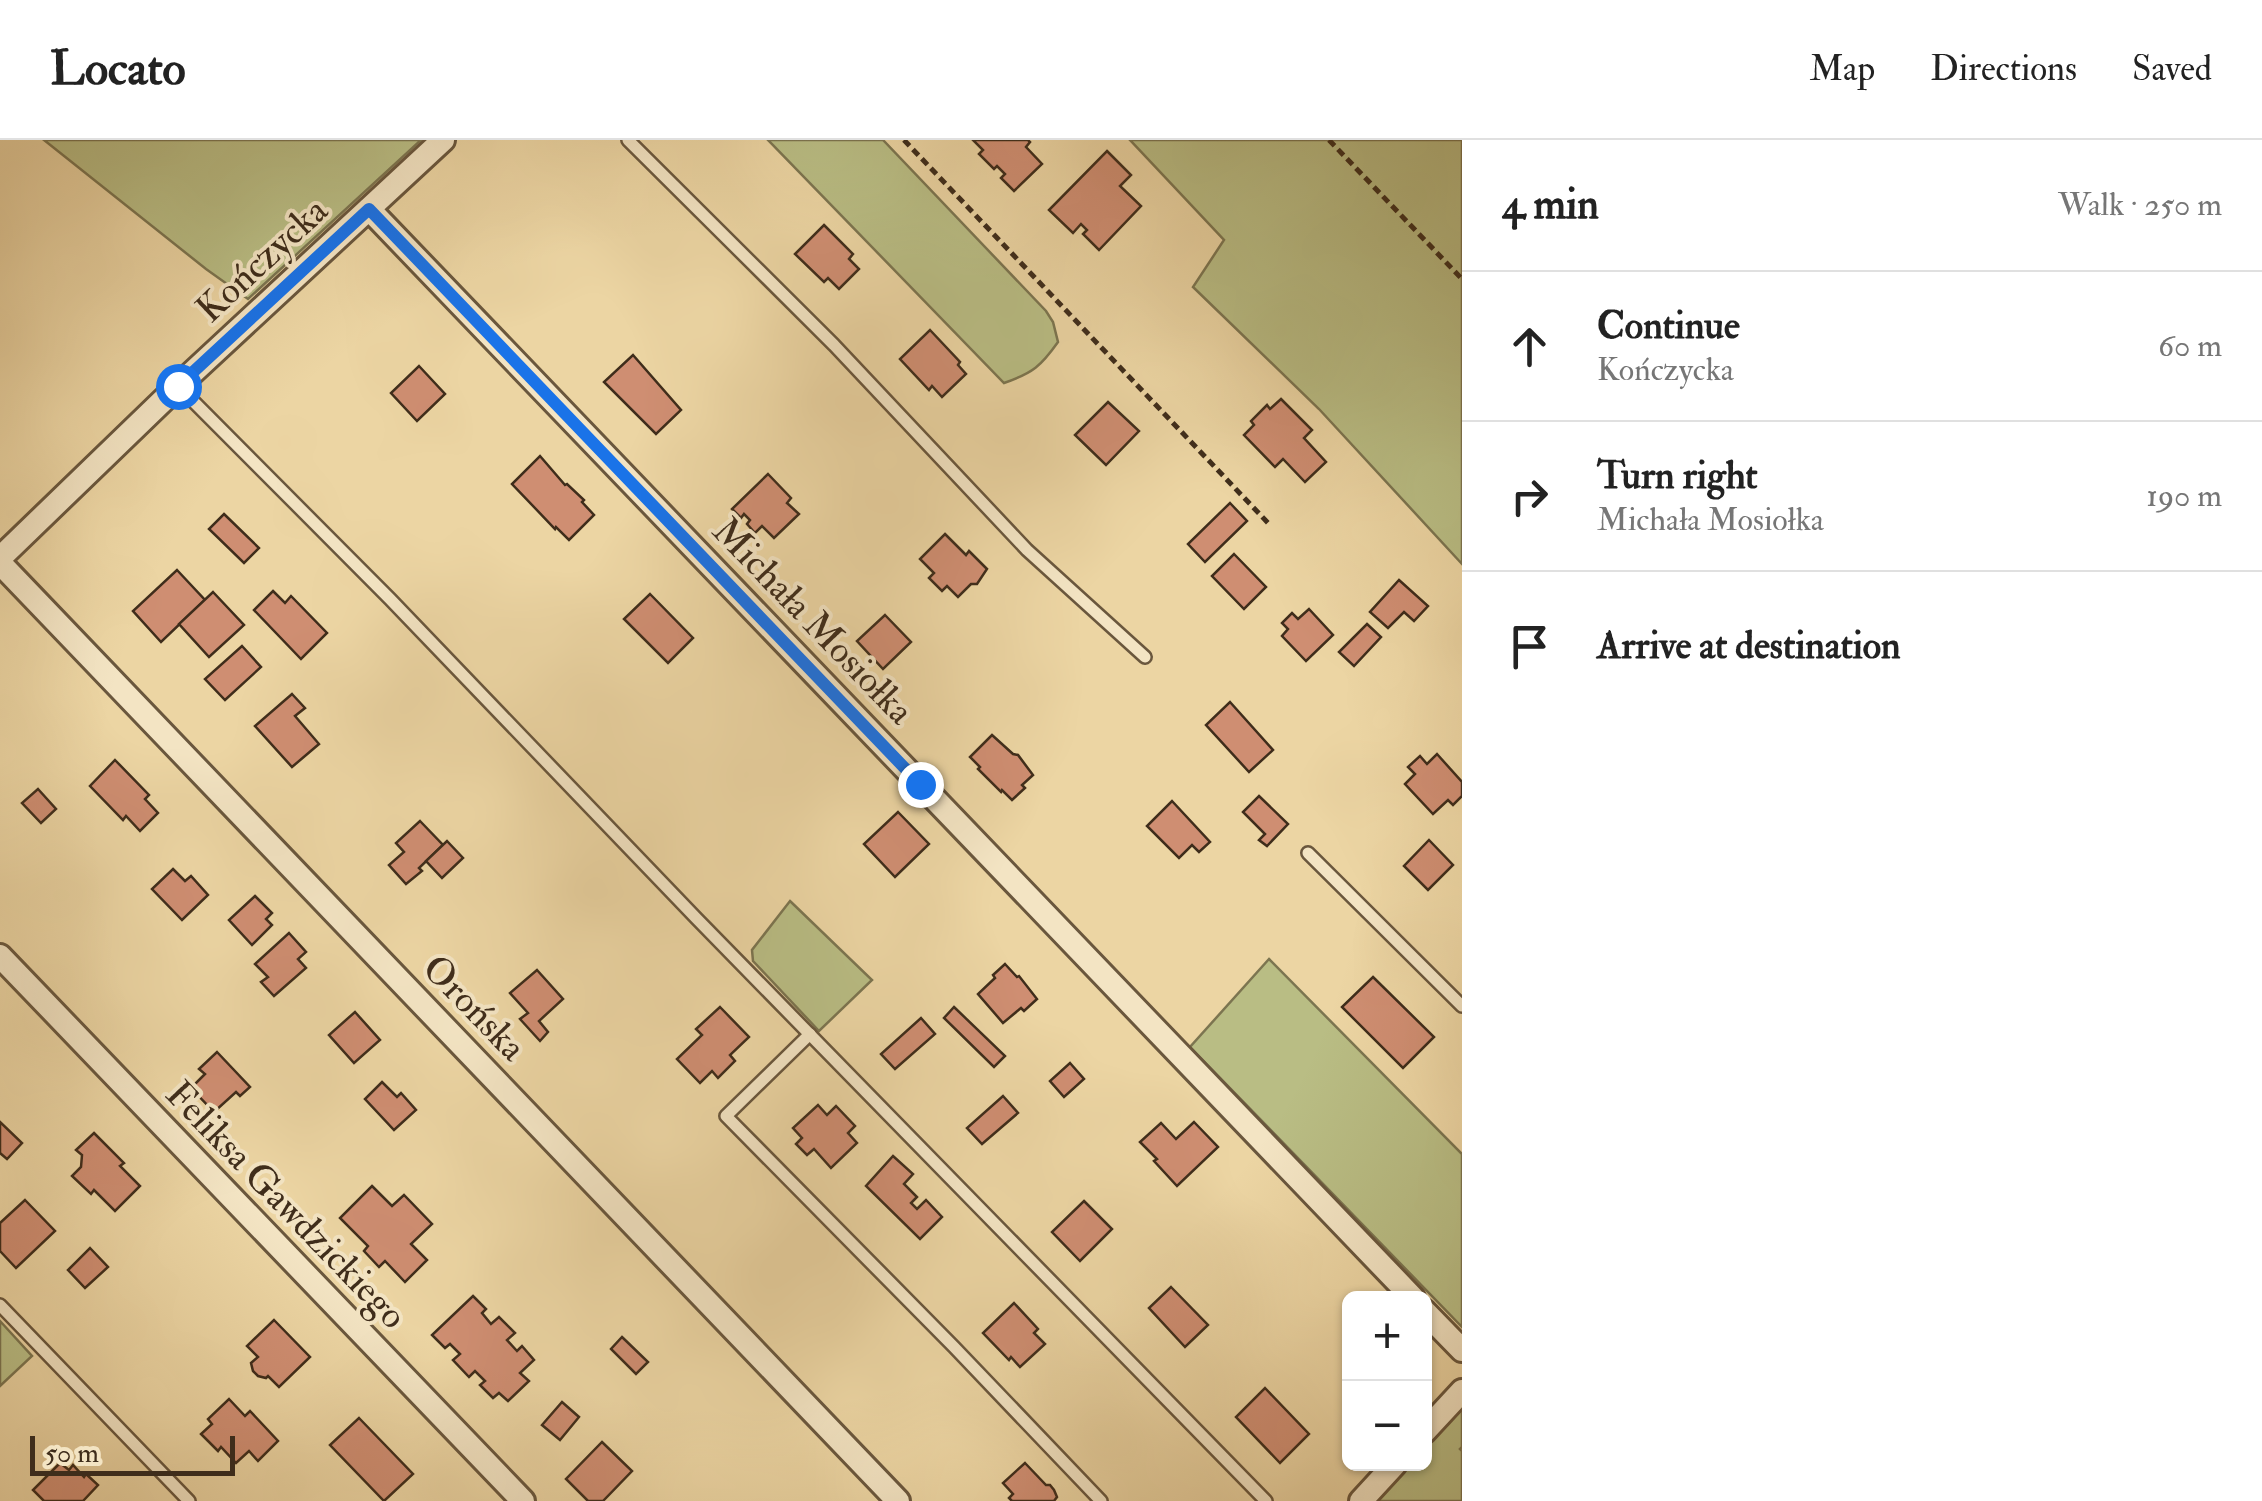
<!DOCTYPE html>
<html lang="en">
<head>
<meta charset="utf-8">
<style>
  :root { --surface:#fff; --page:#f6f6f6; --text:#222; --muted:#767676; --line:#e0e0e0 }
  body { margin:0; font-family:"IM FELL Double Pica",serif; background:var(--page); color:var(--text) }
  .controls { position:absolute; right:30px; bottom:30px; display:grid; overflow:hidden; border-radius:15px; box-shadow:0 2px 8px #0004 }
  .controls button { width:90px; height:90px; display:grid; place-items:center; padding:0; border:0; border-bottom:2px solid var(--line); background:var(--surface); color:var(--text); font:50px sans-serif }
  .scale { position:absolute; left:30px; bottom:25px; width:205px; box-sizing:border-box; padding-left:10px; border:5px solid #3f2d1b; border-top:0; font-size:28px; line-height:35px; white-space:nowrap; color:#3f2d1b; -webkit-text-stroke:8px #f3e4c3; paint-order:stroke }
  .stop { position:absolute; width:30px; height:30px; margin:-22px; border:8px solid #1a73e8; border-radius:50%; background:#fff }
  .stop.end { background:#1a73e8; border-color:#fff; box-shadow:0 2px 10px #0008 }
  .list { margin:0; padding:0; list-style:none }
  h2 { display:flex; justify-content:space-between; align-items:center; height:130px; margin:0; padding:0 40px; font-size:42px }
  h2 small { font-size:32px; font-weight:400; color:var(--muted) }
  .list li { display:grid; grid-template-columns:65px 1fr auto; gap:30px; align-items:center; box-sizing:border-box; height:150px; padding:0 40px; border-top:2px solid var(--line) }
  .list b { display:block; font-size:38px; white-space:nowrap }
  .list p { margin:0; font-size:32px; white-space:nowrap; color:var(--muted) }
  .list em { font-size:32px; font-style:normal; color:var(--muted) }
  .icon { flex:none; width:55px; height:55px; fill:none; stroke:currentColor; stroke-width:2; stroke-linecap:round; stroke-linejoin:round }
  .map { position:relative; flex:none; width:1462px; height:1361px; overflow:hidden }
  header { display:flex; align-items:center; gap:60px; box-sizing:border-box; height:140px; padding:0 50px; background:var(--surface); border-bottom:2px solid var(--line) }
  header strong { font-size:48px }
  nav { display:flex; gap:55px; margin-inline-start:auto; font-size:35px }
  main { display:flex }
  aside { flex:1; background:var(--surface) }
  .map>svg:first-child { display:block }
</style>
</head>
<body>
<header>
<strong>Locato</strong>
<nav><a>Map</a><a>Directions</a><a>Saved</a></nav>
</header>
<main>
<div class="map">
<svg width="1462" height="1361" viewBox="0 0 1462 1361">
  <rect width="100%" height="100%" fill="#ecd5a3"/>
  <filter id="stains"><feTurbulence type="fractalNoise" baseFrequency=".002" numOctaves="4"/><feColorMatrix values="0 0 0 0 .2 0 0 0 0 .09 0 0 0 0 .02 0 0 0 .5 -.17"/></filter>
  <radialGradient id="worn" r=".72"><stop offset=".6" stop-color="#630" stop-opacity="0"/><stop offset="1" stop-color="#630" stop-opacity=".3"/></radialGradient>
  <g fill="#b9bd84" stroke="#7c7550" stroke-width="2.5">
    <path d="M44,0H421L248,159L206,129Z"/>
    <path d="M768,0H883L1046,171L1053,182L1058,202C1041,226 1033,233 1004,243Z"/>
    <path d="M1130,0H1462V424L1319,269L1193,147L1224,100Z"/>
    <path d="M790,761L872,840L819,891L753,821L752,810Z"/>
    <path d="M1269,819L1462,1014V1187L1190,907Z"/>
    <path d="M0,1181L32,1216L0,1246Z"/>
    <path d="M1462,1266V1307L1460,1309L1462,1311V1361H1374L1409,1324H1424L1425,1307Z"/>
  </g>
  <g fill="#cf8e72" stroke="#3f2d1b" stroke-width="2.5">
    <path d="M973,0H1028L1030,2L1026,7L1042,24L1014,51L1001,38L1005,34L997,26L994,29L979,14L983,10Z"/>
    <path d="M1107,11L1131,35L1120,46L1141,66L1099,110L1083,94L1087,90L1081,84L1073,93L1049,70Z"/>
    <path d="M824,85L853,114L849,119L859,129L839,149L828,138L824,142L795,114Z"/>
    <path d="M930,190L960,222L958,225L966,234L942,257L932,246L929,250L900,219Z"/>
    <path d="M633,215L681,270L656,294L604,242Z"/>
    <path d="M419,226L445,254L417,281L391,253Z"/>
    <path d="M1281,259L1312,290L1304,298L1326,322L1305,342L1283,319L1275,327L1244,295L1254,285L1251,281L1267,265L1270,269Z"/>
    <path d="M1108,262L1139,291L1106,325L1075,295Z"/>
    <path d="M540,316L565,345L567,344L584,360L582,362L594,375L569,400L556,387L555,389L512,344Z"/>
    <path d="M768,334L791,358L787,363L799,374L774,398L762,386L755,393L747,384L750,380L744,374L741,378L732,369Z"/>
    <path d="M1230,363L1247,381L1205,422L1188,404Z"/>
    <path d="M224,374L259,408L244,423L209,389Z"/>
    <path d="M945,394L966,415L969,411L987,429L977,444H971L958,457L947,446L942,451L929,438L934,433L920,419Z"/>
    <path d="M1234,414L1266,447L1244,469L1212,436Z"/>
    <path d="M177,430L205,460L161,502L133,471Z"/>
    <path d="M1399,440L1428,466L1414,481L1404,472L1388,488L1370,472Z"/>
    <path d="M273,451L285,463L291,456L327,493L301,519L254,470Z"/>
    <path d="M213,452L244,485L209,517L179,484Z"/>
    <path d="M650,454L693,498L668,523L624,479Z"/>
    <path d="M1309,469L1333,495L1306,521L1282,496L1288,489L1282,483L1292,473L1298,479Z"/>
    <path d="M885,475L911,502L883,529L857,501Z"/>
    <path d="M1367,484L1381,497L1354,526L1339,512Z"/>
    <path d="M242,506L261,527L225,560L205,539Z"/>
    <path d="M292,554L305,568L295,576L319,604L292,627L255,586Z"/>
    <path d="M1230,562L1273,610L1249,632L1206,585Z"/>
    <path d="M992,595L1013,614L1018,615L1033,635L1022,645L1025,648L1012,660L1002,650L1001,652L978,629L980,627L970,617Z"/>
    <path d="M1437,614L1462,642V656L1453,665L1448,660L1433,674L1405,644L1415,634L1408,627L1420,616L1427,624Z"/>
    <path d="M115,620L149,655L145,659L158,673L140,691L126,676L123,680L90,646Z"/>
    <path d="M38,649L56,669L41,683L22,663Z"/>
    <path d="M1259,656L1288,684L1267,706L1259,700L1265,694L1243,672Z"/>
    <path d="M1172,661L1210,702L1199,712L1192,705L1179,718L1147,686Z"/>
    <path d="M898,672L929,704L895,737L864,704Z"/>
    <path d="M420,681L443,705L419,728L422,731L406,744L389,725L404,712L396,703Z"/>
    <path d="M1429,700L1453,725L1428,750L1404,726Z"/>
    <path d="M447,701L463,718L442,738L426,721Z"/>
    <path d="M173,729L185,741L191,736L208,755L182,780L152,749Z"/>
    <path d="M255,756L272,773L266,779L272,785L252,805L229,780Z"/>
    <path d="M289,793L306,812L298,819L306,828L274,856L261,842L268,837L255,824Z"/>
    <path d="M1005,824L1017,837L1019,836L1037,859L1024,871L1021,868L1003,883L978,854L995,838L993,835Z"/>
    <path d="M537,830L563,859L539,881L548,892L540,901L520,879L528,873L510,853Z"/>
    <path d="M1373,837L1434,897L1403,928L1342,867Z"/>
    <path d="M720,867L749,897L730,915L735,921L718,938L712,931L700,943L677,919L702,895L696,889Z"/>
    <path d="M954,867L1005,916L994,927L944,878Z"/>
    <path d="M355,872L380,900L354,923L329,895Z"/>
    <path d="M921,878L935,894L895,929L881,914Z"/>
    <path d="M217,912L250,947L240,956L236,952L214,972L191,948L205,934L199,929Z"/>
    <path d="M1070,923L1084,939L1064,957L1050,941Z"/>
    <path d="M382,942L397,957L401,953L416,970L394,990L365,959Z"/>
    <path d="M1003,956L1018,973L982,1004L967,988Z"/>
    <path d="M818,965L827,975L836,966L855,986L848,993L857,1003L831,1028L814,1009L807,1015L796,1004L802,998L793,988Z"/>
    <path d="M0,982L22,1003L7,1019L0,1013Z"/>
    <path d="M1194,982L1218,1007L1177,1046L1154,1021L1157,1019L1140,1002L1161,983L1176,999Z"/>
    <path d="M94,993L124,1023L120,1026L140,1046L115,1071L94,1050L91,1054L72,1036L81,1027L82,1015L76,1010Z"/>
    <path d="M893,1016L913,1034L904,1044L917,1057L911,1063L917,1069L926,1060L942,1077L920,1099L866,1046Z"/>
    <path d="M372,1046L392,1066L404,1055L432,1084L411,1104L427,1120L405,1142L385,1121L379,1127L364,1111L368,1106L340,1078Z"/>
    <path d="M25,1060L55,1091L16,1128L0,1111V1083Z"/>
    <path d="M1084,1061L1112,1089L1080,1121L1052,1092Z"/>
    <path d="M90,1108L108,1127L85,1148L68,1130Z"/>
    <path d="M1171,1147L1208,1185L1185,1207L1149,1168Z"/>
    <path d="M473,1156L486,1169L482,1173L491,1184L499,1177L515,1193L507,1200L517,1211L522,1206L534,1220L520,1233L529,1241L508,1261L499,1253L493,1258L480,1245L485,1241L475,1231L469,1237L453,1220L460,1214L450,1204L445,1208L432,1195Z"/>
    <path d="M1014,1163L1038,1189L1034,1193L1045,1204L1020,1227L1011,1217L1009,1220L983,1193Z"/>
    <path d="M274,1180L310,1217L279,1247L268,1236L266,1238L258,1236L253,1231L251,1223L258,1217L247,1206Z"/>
    <path d="M622,1197L648,1222L636,1234L611,1209Z"/>
    <path d="M1265,1248L1309,1294L1280,1323L1236,1277Z"/>
    <path d="M229,1259L245,1276L250,1271L278,1301L258,1321L249,1311L236,1323L221,1307L218,1311L201,1294L212,1284L208,1279Z"/>
    <path d="M562,1262L579,1277L560,1300L542,1285Z"/>
    <path d="M359,1278L413,1334L384,1361L330,1305Z"/>
    <path d="M602,1302L632,1331L603,1361H588L566,1339Z"/>
    <path d="M60,1323L69,1330L73,1325L84,1337L86,1334L98,1345L83,1361H44L33,1350Z"/>
    <path d="M1025,1323L1046,1345H1050L1054,1350L1057,1357L1054,1361H1012L1009,1358L1013,1354L1003,1343Z"/>
  </g>
  <g fill="none" stroke-linecap="round" stroke-linejoin="round">
    <g stroke="#6a573d" stroke-width="16">
      <g id="service">
        <path d="M628,0L834,205L1027,410L1145,517"/>
        <path d="M178,246L390,459L697,779L1266,1361"/>
        <path d="M1308,713L1462,866"/>
        <path d="M810,894L726,976L954,1207L1101,1361"/>
        <path d="M0,1165L189,1361"/>
      </g>
    </g>
    <g stroke="#6a573d" stroke-width="28">
      <g id="minor">
        <path d="M369,69L1413,1158"/>
        <path d="M0,418L178,246L443,0"/>
        <path d="M0,423L898,1361"/>
        <path d="M0,816L523,1361"/>
        <path d="M1424,1171L1462,1210"/>
        <path d="M1424,1292L1462,1251"/>
        <path d="M1361,1361L1395,1324"/>
      </g>
    </g>
    <g stroke="#3f2d1b" stroke-width="5" stroke-dasharray="8 5" stroke-linecap="butt">
      <path d="M904,0L1270,385"/>
      <path d="M1329,0L1462,139"/>
    </g>
    <use href="#service" stroke="#f3e4c3" stroke-width="11"/>
    <use href="#minor" stroke="#f3e4c3" stroke-width="22"/>
  </g>
  <g fill="none" stroke-linecap="round" stroke-linejoin="round">
    <path stroke="#1a73e8" stroke-width="12" d="M178,246L369,69L920,644"/>
  </g>
  <g text-anchor="middle" dominant-baseline="central" stroke-width="8" stroke-linejoin="round" paint-order="stroke">
    <g font-size="38" fill="#3f2d1b" stroke="#f3e4c3">
      <text transform="translate(262 120) rotate(-43)">Kończycka</text>
      <text transform="translate(813 481) rotate(46)">Michała Mosiołka</text>
      <text transform="translate(474 868) rotate(46)">Orońska</text>
      <text transform="translate(286 1065) rotate(46)">Feliksa Gawdzickiego</text>
    </g>
  </g>
  <rect width="100%" height="100%" filter="url(#stains)"/>
  <rect width="100%" height="100%" fill="url(#worn)"/>
</svg>
<div class="controls">
<button>+</button>
<button>−</button>
</div>
<div class="scale">50 m</div>
<div class="stop" style="left:178px;top:246px"></div>
<div class="stop end" style="left:920px;top:644px"></div>
</div>
<aside>
<h2>4 min<small>Walk · 250 m</small></h2>
<ul class="list">
<li><svg class="icon" aria-label="ahead" viewBox="0 0 24 24"><path d="M12 20V5M6 11l6-6 6 6"/></svg><div><b>Continue</b><p>Kończycka</p></div><em>60 m</em></li>
<li><svg class="icon" aria-label="right" viewBox="0 0 24 24"><path d="M7 20v-9h11M14 6l5 5-5 5"/></svg><div><b>Turn right</b><p>Michała Mosiołka</p></div><em>190 m</em></li>
<li><svg class="icon" aria-label="arrive" viewBox="0 0 24 24"><path d="M6 21V4h12l-3 4 3 4H6"/></svg><div><b>Arrive at destination</b></div></li>
</ul>
</aside>
</main>
</body>
</html>
